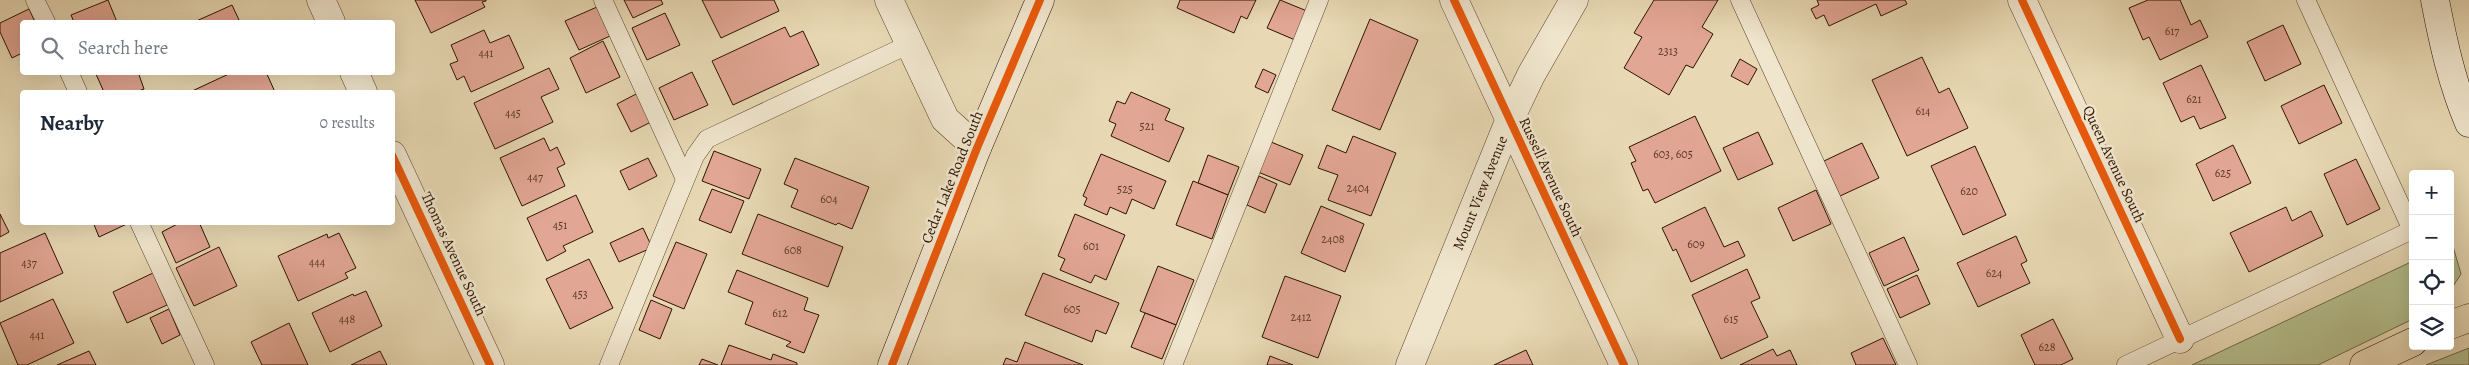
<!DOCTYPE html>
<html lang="en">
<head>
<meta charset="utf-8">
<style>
  :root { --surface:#fff; --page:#f2f2f3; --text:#1f2937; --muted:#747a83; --line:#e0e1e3 }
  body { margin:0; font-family:Alegreya,serif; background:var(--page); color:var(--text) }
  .controls { position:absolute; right:15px; bottom:15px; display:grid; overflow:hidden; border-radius:5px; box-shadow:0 5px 20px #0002 }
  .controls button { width:45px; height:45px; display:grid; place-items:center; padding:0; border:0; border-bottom:1px solid var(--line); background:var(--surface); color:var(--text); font:25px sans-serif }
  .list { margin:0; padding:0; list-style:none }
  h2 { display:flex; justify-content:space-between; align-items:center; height:65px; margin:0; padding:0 20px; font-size:21px }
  h2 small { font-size:16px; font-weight:400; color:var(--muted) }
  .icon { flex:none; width:28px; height:28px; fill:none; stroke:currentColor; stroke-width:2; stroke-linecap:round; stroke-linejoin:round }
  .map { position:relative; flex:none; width:2469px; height:365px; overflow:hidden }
  .search { position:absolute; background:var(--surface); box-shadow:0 5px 20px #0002; left:20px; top:20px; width:375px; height:55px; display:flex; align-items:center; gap:12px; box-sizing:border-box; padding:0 18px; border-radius:5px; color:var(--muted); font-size:19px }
  .panel { position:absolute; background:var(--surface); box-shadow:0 5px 20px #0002; left:20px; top:90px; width:375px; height:135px; border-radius:5px }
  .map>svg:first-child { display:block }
</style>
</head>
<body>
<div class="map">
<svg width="2469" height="365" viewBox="0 0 2469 365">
  <rect width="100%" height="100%" fill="#e8d9b4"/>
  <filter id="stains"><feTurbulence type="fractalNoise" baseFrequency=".004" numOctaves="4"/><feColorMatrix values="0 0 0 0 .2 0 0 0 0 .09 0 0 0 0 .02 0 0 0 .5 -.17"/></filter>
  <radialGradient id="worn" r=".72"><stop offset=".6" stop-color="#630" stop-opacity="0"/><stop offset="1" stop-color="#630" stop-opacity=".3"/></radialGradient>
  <g fill="#b5bf8d" stroke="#726948">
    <path d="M2450,236L2461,274L2450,291Z"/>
    <path d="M2413,261V319L2318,365H2192Z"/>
    <path d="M2469,348V365H2426Z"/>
  </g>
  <g fill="#e2a694" stroke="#2e1302">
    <path d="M108,0L117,22H74L71,15Z"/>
    <path d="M415,0H486V1L482,2L485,7L431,33Z"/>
    <path d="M624,0H661L663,4L633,18Z"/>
    <path d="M702,0H774L779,11L721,38Z"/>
    <path d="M1180,0H1256L1247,19L1241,16L1234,33L1177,8Z"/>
    <path d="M1280,0L1307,11L1295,40L1267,28Z"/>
    <path d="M1654,0H1718L1702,27L1713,34L1693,68L1686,65L1669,95L1624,68L1642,37L1634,33Z"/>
    <path d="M1817,0H1905L1907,4L1881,16L1876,4L1829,26L1824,15L1816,19L1811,9L1819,5Z"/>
    <path d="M2148,0H2180L2191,25L2200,20L2208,37L2160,60L2149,37L2143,40L2129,8Z"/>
    <path d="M232,5L240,22H194L221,10Z"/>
    <path d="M597,7L610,36L579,50L565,21Z"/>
    <path d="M29,9L35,22H22V53L12,58L0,32V23Z"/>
    <path d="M665,13L680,45L647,60L632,28Z"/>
    <path d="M1370,19L1418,40L1380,130L1332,110Z"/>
    <path d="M2283,25L2301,64L2265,81L2247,42Z"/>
    <path d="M785,27L790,37L803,31L819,65L733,105L712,61Z"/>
    <path d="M484,30L490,43L509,35L524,68L471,92L464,76L457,80L450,64L458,61L451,45Z"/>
    <path d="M603,41L620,77L586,93L570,58Z"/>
    <path d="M1922,57L1939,93L1949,88L1968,128L1907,156L1872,80Z"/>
    <path d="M1740,59L1757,69L1748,85L1731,76Z"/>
    <path d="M2201,65L2226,118L2200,129L2194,116L2181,122L2163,83Z"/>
    <path d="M549,68L559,89L541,97L553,122L495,149L474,103Z"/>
    <path d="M1263,69L1276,75L1268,93L1255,87Z"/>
    <path d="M95,72H138L144,89L136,92H104Z"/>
    <path d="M233,72H266L275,92H190Z"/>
    <path d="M692,72L708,105L674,120L659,88Z"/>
    <path d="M2324,85L2342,123L2299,144L2281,106Z"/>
    <path d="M1131,92L1170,109L1165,120L1184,128L1169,162L1111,136L1116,124L1109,121L1117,101L1125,104Z"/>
    <path d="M638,93L651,122L631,132L617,104Z"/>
    <path d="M1695,116L1721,171L1655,203L1648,189L1643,191L1631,163L1636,161L1629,147Z"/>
    <path d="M1758,132L1773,164L1738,180L1723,148Z"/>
    <path d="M1353,136L1396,153L1371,216L1328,200L1338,175L1318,168L1327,145L1346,153Z"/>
    <path d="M544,138L550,151L557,147L565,164L557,168L565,186L522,206L500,158Z"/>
    <path d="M1271,142L1303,155L1290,185L1258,172Z"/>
    <path d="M1862,143L1879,178L1840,196L1824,161Z"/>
    <path d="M2233,145L2251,183L2213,201L2196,164Z"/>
    <path d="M1975,146L2006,215L1963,235L1931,166Z"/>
    <path d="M714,151L761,169L749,199L702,181Z"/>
    <path d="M1101,154L1166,181L1154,209L1132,199L1126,214L1110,207L1107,215L1084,205L1087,198L1083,196Z"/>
    <path d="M1208,155L1239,167L1228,195L1198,183Z"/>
    <path d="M648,158L657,176L629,190L620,171Z"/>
    <path d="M795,158L869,187L852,229L838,223L836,225L791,207L798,190L784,184Z"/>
    <path d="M2356,159L2380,209L2347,225L2324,174Z"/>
    <path d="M1259,176L1277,184L1265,213L1247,205Z"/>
    <path d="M1193,181L1228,195L1212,239L1176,225Z"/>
    <path d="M712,189L744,201L731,233L699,220Z"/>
    <path d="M1816,190L1831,224L1793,241L1778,208Z"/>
    <path d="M576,195L593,232L563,246L566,251L547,261L527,218Z"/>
    <path d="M1321,206L1364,224L1345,272L1301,253Z"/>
    <path d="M1705,207L1724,247L1738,241L1745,256L1691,282L1676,249L1673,251L1662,228Z"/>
    <path d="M2286,207L2292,221L2311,211L2323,236L2249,272L2230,233Z"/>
    <path d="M0,214L9,232L0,237Z"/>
    <path d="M758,214L843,247L828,287L742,254Z"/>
    <path d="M1075,214L1125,235L1106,280L1095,275L1091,283L1060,270L1065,259L1058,256Z"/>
    <path d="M93,222H129V223L99,237Z"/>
    <path d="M181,222H199L210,247L176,263L162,232Z"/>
    <path d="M643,228L650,243L649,249L619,262L610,243Z"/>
    <path d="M45,233L63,273L0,302V253Z"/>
    <path d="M339,233L356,268L345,273L348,278L298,301L278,256L327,234L328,238Z"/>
    <path d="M2016,236L2027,261L2021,264L2030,283L1978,307L1957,263Z"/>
    <path d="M1904,237L1919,270L1884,286L1869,253Z"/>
    <path d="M676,242L707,254L684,309L653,296Z"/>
    <path d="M219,247L237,286L194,306L176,268Z"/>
    <path d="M589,259L613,308L570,329L546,279Z"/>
    <path d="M1158,266L1194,280L1176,325L1140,311Z"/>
    <path d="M1747,269L1760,298L1751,302L1768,337L1721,359L1692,295Z"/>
    <path d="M737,270L808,298L804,310L819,315L804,353L786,346L791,342L745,324L753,302L728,292Z"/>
    <path d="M153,273L167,305L127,323L113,292Z"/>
    <path d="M1043,273L1119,303L1106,334L1096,330L1092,342L1025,315Z"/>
    <path d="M1917,275L1930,304L1900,318L1887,289Z"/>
    <path d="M1285,276L1341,296L1318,358L1262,337Z"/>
    <path d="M366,291L382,326L330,352L312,313L353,294L354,296Z"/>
    <path d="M53,299L74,343L27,365H18L0,323Z"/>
    <path d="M651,300L672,309L660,339L639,330Z"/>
    <path d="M169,309L180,335L162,344L150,318Z"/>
    <path d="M1145,313L1176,325L1162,359L1131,347Z"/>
    <path d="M2053,319L2073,359L2061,365H2035L2021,335Z"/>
    <path d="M289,323L308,365H262L251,342Z"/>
    <path d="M1883,338L1896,365H1856L1851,353Z"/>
    <path d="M1025,342L1083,365H1003L1006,358L1017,362Z"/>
    <path d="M729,345L771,360L773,354L797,363V365H721Z"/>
    <path d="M1773,349L1777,356L1790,350L1797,365H1740Z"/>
    <path d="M1526,350L1533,365H1494Z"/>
    <path d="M89,351L96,365H57Z"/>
    <path d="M380,351L387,365H351Z"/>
    <path d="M1270,356L1293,365H1267Z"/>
    <path d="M702,359L718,365H699Z"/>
  </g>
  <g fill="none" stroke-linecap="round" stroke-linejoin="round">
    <g stroke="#5c442e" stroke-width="19">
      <g id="lane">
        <path d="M35,0L46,22"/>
        <path d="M603,0L685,179"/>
        <path d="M1740,0L1908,365"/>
        <path d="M69,72L78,92"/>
        <path d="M139,222L205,365"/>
        <path d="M609,365L695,156L707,139L910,44"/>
        <path d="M1173,365L1319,0"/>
        <path d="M2126,365L2412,230L2306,0"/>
      </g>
    </g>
    <g stroke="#5c442e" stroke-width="29">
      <g id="street">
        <path d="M321,0L331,22"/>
        <path d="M889,0L945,119L977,148"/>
        <path d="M1454,0L1624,365"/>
        <path d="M2022,0L2180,339"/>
        <path d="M354,72L363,92"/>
        <path d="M392,155L490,365"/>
        <path d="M1410,365L1510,119L1531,75L1574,0"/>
      </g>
    </g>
    <g stroke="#2e1302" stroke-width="29">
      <g id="secondary">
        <path d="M2435,0C2443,42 2452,83 2469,123"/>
        <path d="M892,365L977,148L1040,0"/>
      </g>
    </g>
    <g stroke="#2e1302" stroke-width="29">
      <g id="highway">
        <path d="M2450,325L2469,318"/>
        <path d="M2364,365L2413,342"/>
      </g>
    </g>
    <use href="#lane" stroke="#f0e6ce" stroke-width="18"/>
    <use href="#street" stroke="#f0e6ce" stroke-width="28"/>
    <use href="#secondary" stroke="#f0e6ce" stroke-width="28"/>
    <use href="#highway" stroke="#e8d9b4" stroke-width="28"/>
    <g stroke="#f0e6ce" stroke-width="11">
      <g id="cycleway">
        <path d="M1454,0L1624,365"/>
        <path d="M2022,0L2180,339"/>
        <path d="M392,155L490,365"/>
        <path d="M892,365L977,148L1040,0"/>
      </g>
    </g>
    <use href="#cycleway" stroke="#e8590c" stroke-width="8"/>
  </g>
  <g text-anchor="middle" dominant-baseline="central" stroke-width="5" stroke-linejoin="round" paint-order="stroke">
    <g font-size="12" fill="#5b3826">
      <text x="2172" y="31">617</text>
      <text x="1668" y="51">2313</text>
      <text x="486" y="53">441</text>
      <text x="2194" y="99">621</text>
      <text x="1923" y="111">614</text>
      <text x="513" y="113">445</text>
      <text x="1147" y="126">521</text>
      <text x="1673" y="154">603, 605</text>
      <text x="2223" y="173">625</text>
      <text x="535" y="177">447</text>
      <text x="1358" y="188">2404</text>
      <text x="1125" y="189">525</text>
      <text x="1969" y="191">620</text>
      <text x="829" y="199">604</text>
      <text x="560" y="225">451</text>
      <text x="1333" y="239">2408</text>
      <text x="1696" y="244">609</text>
      <text x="1091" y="246">601</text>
      <text x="793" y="250">608</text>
      <text x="317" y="262">444</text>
      <text x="29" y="263">437</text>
      <text x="1994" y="273">624</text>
      <text x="580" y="294">453</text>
      <text x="1072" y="309">605</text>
      <text x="780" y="313">612</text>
      <text x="1301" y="317">2412</text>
      <text x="347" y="319">448</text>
      <text x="1731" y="319">615</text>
      <text x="37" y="335">441</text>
      <text x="2047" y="347">628</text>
    </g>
    <g font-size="15" fill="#2e1302" stroke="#f0e6ce">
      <text transform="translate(2114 164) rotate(65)">Queen Avenue South</text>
      <text transform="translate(952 177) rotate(-68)">Cedar Lake Road South</text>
      <text transform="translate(1551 177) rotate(65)">Russell Avenue South</text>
      <text transform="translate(1480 193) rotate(-68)">Mount View Avenue</text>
      <text transform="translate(454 254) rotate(65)">Thomas Avenue South</text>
    </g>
  </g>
  <rect width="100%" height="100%" filter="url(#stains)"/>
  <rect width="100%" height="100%" fill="url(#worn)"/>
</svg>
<div class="controls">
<button>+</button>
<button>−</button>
<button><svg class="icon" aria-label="locate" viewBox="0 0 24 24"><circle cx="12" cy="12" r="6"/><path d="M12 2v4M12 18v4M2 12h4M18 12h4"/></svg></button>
<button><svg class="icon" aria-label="layers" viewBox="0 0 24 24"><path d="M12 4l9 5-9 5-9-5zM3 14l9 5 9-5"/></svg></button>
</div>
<div class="search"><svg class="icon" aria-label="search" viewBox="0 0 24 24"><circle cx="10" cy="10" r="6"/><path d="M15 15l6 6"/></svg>Search here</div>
<section class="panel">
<h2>Nearby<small>0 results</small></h2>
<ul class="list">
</ul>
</section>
</div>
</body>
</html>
